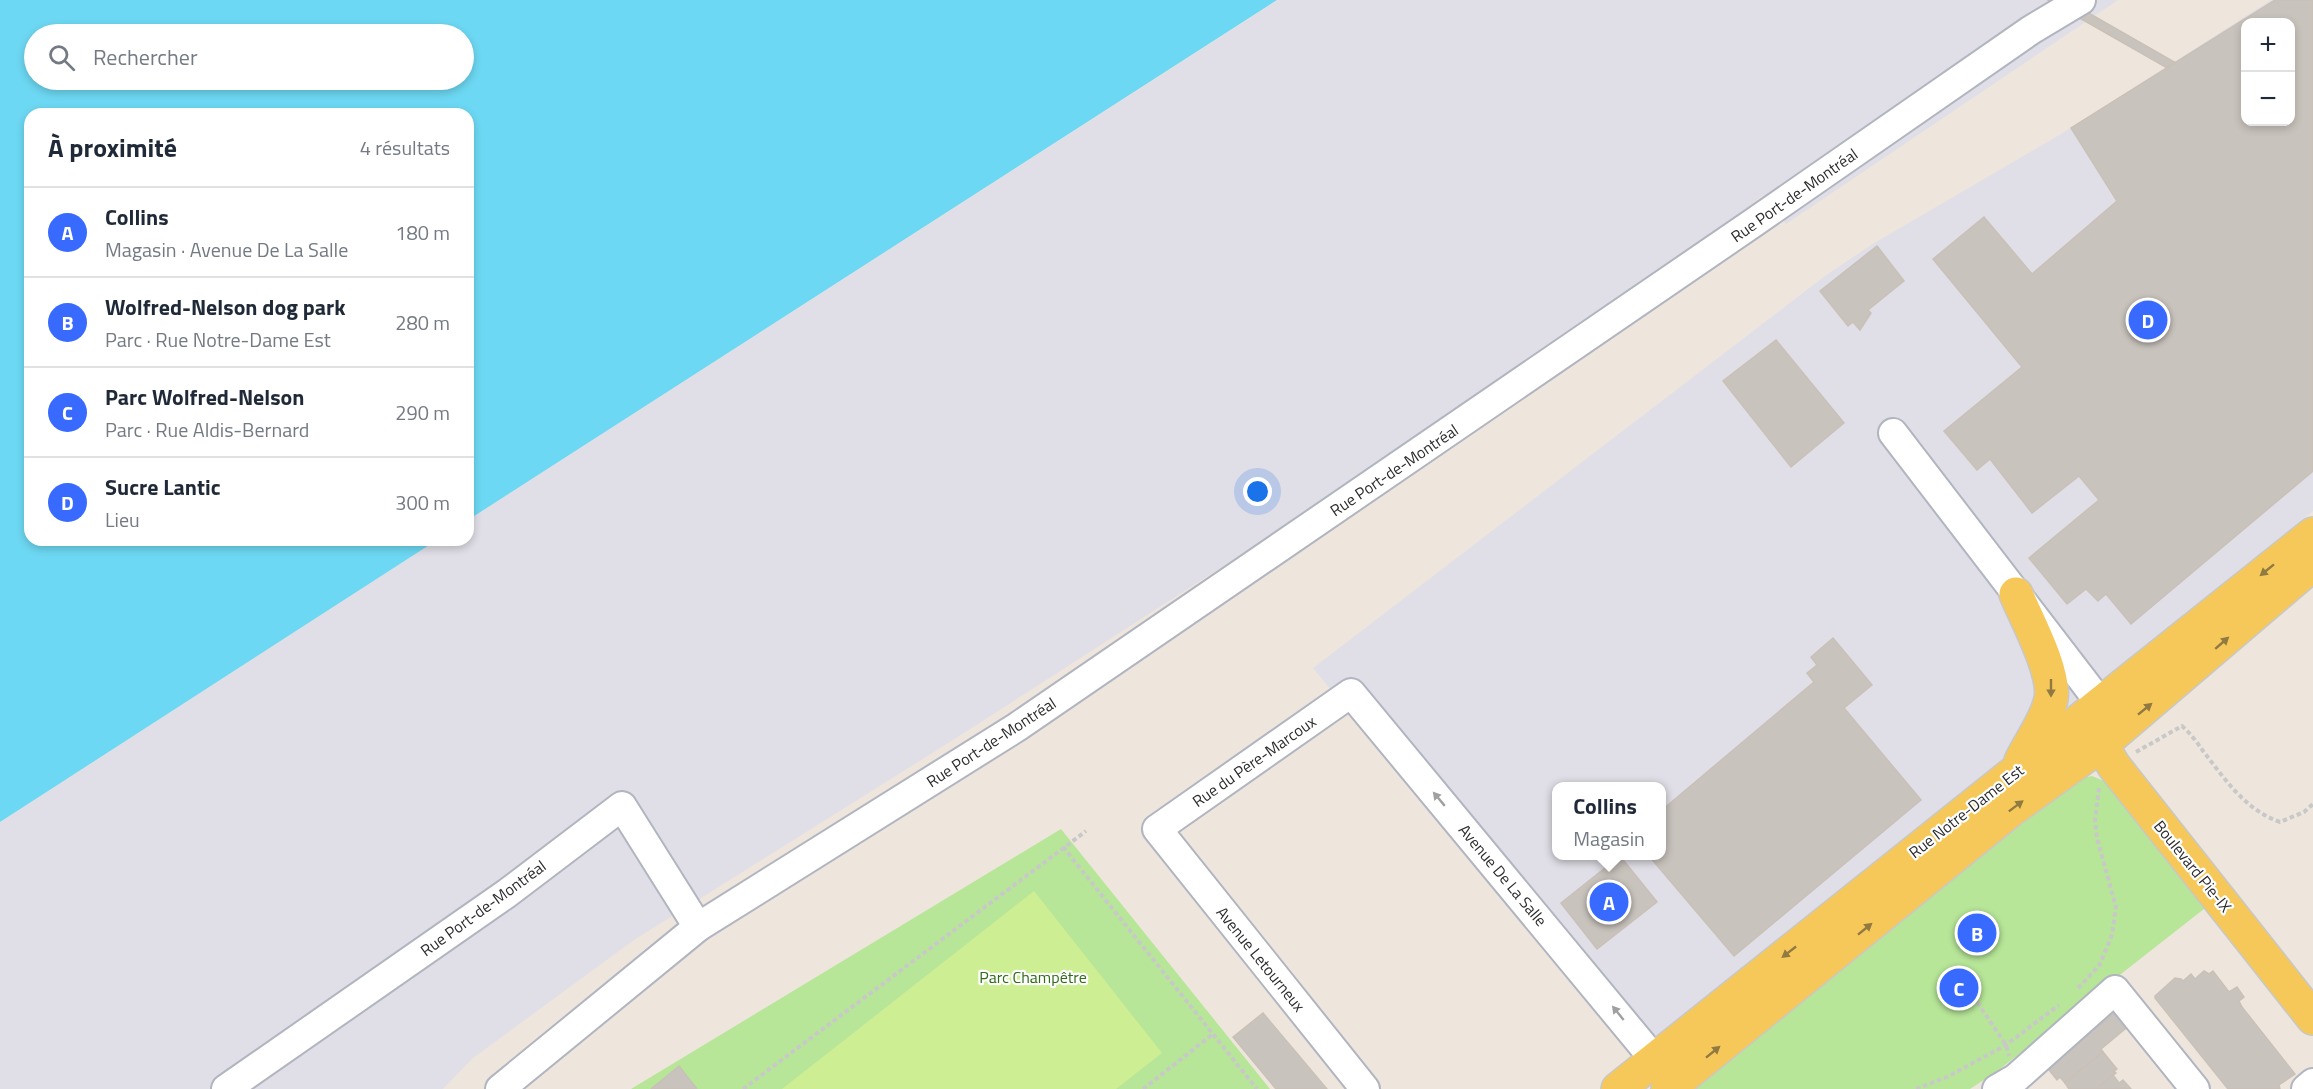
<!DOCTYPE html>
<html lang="fr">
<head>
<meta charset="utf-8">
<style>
  :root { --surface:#fff; --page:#f6f6f7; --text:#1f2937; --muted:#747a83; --line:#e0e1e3; --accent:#396aff }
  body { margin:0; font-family:"Titillium Web",sans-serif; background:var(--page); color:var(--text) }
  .controls { position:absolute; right:18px; top:18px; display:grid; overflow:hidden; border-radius:12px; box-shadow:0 3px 9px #0003 }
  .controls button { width:54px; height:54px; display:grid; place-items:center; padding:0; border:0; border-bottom:2px solid var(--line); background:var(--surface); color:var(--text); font:30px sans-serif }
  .you { position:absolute; left:1258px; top:492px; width:21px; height:21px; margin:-15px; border:4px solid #fff; border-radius:50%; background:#1a73e8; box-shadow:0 0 0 9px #1a73e833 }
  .badge { display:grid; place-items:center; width:39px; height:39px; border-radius:50%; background:var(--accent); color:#fff; font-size:20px; font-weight:700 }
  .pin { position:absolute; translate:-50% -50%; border:3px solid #fff; box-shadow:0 2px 6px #0006 }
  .popup { position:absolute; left:1552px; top:782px; width:114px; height:78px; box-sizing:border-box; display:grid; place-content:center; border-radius:12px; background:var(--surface); filter:drop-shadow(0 2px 4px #0005); font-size:20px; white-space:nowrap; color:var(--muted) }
  .popup b { font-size:22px; color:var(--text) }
  .popup::after { content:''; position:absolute; left:50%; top:100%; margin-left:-12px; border:12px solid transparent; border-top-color:var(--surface) }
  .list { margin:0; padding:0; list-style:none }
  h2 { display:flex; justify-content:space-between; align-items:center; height:78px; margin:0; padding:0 24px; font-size:26px }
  h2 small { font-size:20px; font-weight:400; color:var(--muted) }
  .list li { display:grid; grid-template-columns:39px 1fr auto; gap:18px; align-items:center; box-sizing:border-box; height:90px; padding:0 24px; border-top:2px solid var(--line) }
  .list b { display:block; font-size:22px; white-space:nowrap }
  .list p { margin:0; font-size:20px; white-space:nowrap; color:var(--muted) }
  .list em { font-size:20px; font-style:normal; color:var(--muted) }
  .icon { flex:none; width:33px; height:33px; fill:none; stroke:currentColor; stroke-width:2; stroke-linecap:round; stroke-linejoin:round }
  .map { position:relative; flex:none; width:2313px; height:1089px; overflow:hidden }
  .search { position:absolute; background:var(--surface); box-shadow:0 3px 9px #0003; left:24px; top:24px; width:450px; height:66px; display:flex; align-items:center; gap:15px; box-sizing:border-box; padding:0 21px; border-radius:33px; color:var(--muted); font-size:22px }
  .panel { position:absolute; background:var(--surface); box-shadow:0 3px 9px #0003; left:24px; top:108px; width:450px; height:438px; border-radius:18px }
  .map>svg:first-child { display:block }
</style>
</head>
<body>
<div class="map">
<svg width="2313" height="1089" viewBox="0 0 2313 1089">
  <rect width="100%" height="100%" fill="#eee6dd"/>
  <g fill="#e0dee6" fill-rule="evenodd">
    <path d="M1278,0H2118L1786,224L1763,195L1529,377L1453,418L953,740L634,940L473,1058L443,1089H0V822L437,540H468V520Z"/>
    <path d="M2271,0H2313V511L1638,1061L1313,668L1825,276L1871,245L2061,134ZM2246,22H2290V122H2246ZM1556,786H1662V856H1556Z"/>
  </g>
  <g fill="#b7e698">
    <path d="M2092,776L2104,781L2113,789L2209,905L1996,1072L1970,1089H1691L2073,783L2082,778Z"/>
    <path d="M1061,829L1270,1089H631Z"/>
  </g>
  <path fill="#cdee93" d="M1034,891L1162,1053L1116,1089H782Z"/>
  <path fill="#6dd8f3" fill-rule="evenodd" d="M0,0H1277L468,520V114H30V540H437L0,822ZM34,34H464V80H34Z"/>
  <g fill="#c9c3bd" stroke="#c9c1b7" stroke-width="1.5" fill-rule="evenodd">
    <path d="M2048,0H2066L2176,63L2167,68Z"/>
    <path d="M2275,0H2313V471L2131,624L2106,594L2098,601L2086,589L2067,604L2029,558L2099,500L2079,476L2032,513L1990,459L1977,470L1944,431L2022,367L1933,259L1984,217L2032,274L2117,201L2071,128ZM2246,22H2290V122H2246Z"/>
    <path d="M1877,246L1904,281L1868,310L1871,313L1860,330L1853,322L1848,326L1820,291Z"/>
    <path d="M1776,340L1844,423L1791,467L1723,381Z"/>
    <path d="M1833,638L1872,685L1844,708L1921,800L1734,956L1649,856H1662V810L1814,682L1807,673L1817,665L1811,657Z"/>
    <path d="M1620,856L1657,902L1597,949L1561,903Z"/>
    <path d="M2204,971L2209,974L2213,971L2229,992L2237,987L2244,997L2239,1001L2242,1007L2295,1074L2279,1085L2280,1089H2228L2155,998V996L2175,978L2181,979L2183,981L2191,974L2195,979Z"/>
    <path d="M2118,1010L2130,1025L2101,1049L2103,1052L2065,1083L2060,1077L2057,1080L2049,1070L2052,1068L2048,1062L2086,1031L2088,1034Z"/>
    <path d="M1263,1013L1327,1089H1276L1233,1037Z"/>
    <path d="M2103,1052L2117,1069L2114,1071L2116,1073L2096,1089H2069L2065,1083Z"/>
    <path d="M679,1066L697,1089H651Z"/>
    <path d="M2113,1075L2119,1083L2123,1080L2131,1089H2096Z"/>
  </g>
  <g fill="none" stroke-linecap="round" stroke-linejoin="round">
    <g stroke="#b1b5c0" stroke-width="32">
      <g id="minor">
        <path d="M1893,433L2101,704"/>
        <path d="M226,1089L506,894L622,806L698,927"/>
        <path d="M500,1089L698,927L1017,727L1753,223L2031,30L2081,0"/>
        <path d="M1365,1089L1157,829L1351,693L1654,1059"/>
        <path d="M1997,1089L2016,1078L2115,990L2195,1089"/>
        <path d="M2306,1089L2313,1083"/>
      </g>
    </g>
    <g stroke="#c8c8c8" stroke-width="36">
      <g id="major">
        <path d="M2016,594C2027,620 2056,673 2051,699C2047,720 2030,742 2021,761"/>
        <path d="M2101,724V745L2114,766L2313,1018"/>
        <path d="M1618,1089L2313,534"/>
        <path d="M1668,1089L2011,810L2101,745L2313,564"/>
      </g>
    </g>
    <g stroke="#c8c8c8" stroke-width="4" stroke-dasharray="4.5 3" stroke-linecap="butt">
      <path d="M2136,752L2182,726C2190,733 2197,742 2203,751C2225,779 2245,810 2280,822L2304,812L2313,804"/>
      <path d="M1063,847L1257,1089"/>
      <path d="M2078,988L2099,966L2112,935L2116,907L2097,838L2095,820L2099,788"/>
      <path d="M1969,990L2006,1045L2009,1056"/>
      <path d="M743,1089L1086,831"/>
      <path d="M1143,1089L1213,1034"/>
      <path d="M1916,1089L1947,1077L2006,1045L2059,1005"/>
    </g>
    <use href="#minor" stroke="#fff" stroke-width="28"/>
    <use href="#major" stroke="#f6c85a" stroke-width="33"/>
  </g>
  <defs><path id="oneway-solid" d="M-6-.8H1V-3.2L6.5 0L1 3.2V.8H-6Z" transform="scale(1.5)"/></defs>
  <g fill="#907a42">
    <use href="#oneway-solid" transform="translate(2267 570) rotate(141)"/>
    <use href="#oneway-solid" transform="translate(2222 643) rotate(-41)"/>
    <use href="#oneway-solid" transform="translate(2051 688) rotate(90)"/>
    <use href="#oneway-solid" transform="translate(2145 709) rotate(-39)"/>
    <use href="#oneway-solid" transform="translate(2016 806) rotate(-37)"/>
    <use href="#oneway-solid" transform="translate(1865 929) rotate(-39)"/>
    <use href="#oneway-solid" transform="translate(1789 952) rotate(142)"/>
    <use href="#oneway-solid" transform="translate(1713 1052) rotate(-39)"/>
  </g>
  <g fill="#a0a0a0">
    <use href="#oneway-solid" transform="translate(1439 799) rotate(-130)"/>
    <use href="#oneway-solid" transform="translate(1618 1013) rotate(-129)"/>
  </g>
  <g text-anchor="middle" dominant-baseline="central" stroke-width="4.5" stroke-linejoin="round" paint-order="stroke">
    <g font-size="16" fill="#2b2b2b" stroke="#fff">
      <text transform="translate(1794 195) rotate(-35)">Rue Port-de-Montréal</text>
      <text transform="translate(1394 470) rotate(-34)">Rue Port-de-Montréal</text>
      <text transform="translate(991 742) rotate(-33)">Rue Port-de-Montréal</text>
      <text transform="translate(1254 761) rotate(-35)">Rue du Père-Marcoux</text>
      <text transform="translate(1966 811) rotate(-38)">Rue Notre-Dame Est</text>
      <text transform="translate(2193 866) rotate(51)">Boulevard Pie-IX</text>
      <text transform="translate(1503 875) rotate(50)">Avenue De La Salle</text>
      <text transform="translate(483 908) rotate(-36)">Rue Port-de-Montréal</text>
      <text transform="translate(1261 959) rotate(51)">Avenue Letourneux</text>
    </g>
    <g font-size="16" fill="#2f6c18" stroke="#fff">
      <text x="1033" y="977">Parc Champêtre</text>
    </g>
  </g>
</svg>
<div class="controls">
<button>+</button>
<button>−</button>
</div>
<div class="you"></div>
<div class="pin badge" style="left:1609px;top:902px">A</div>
<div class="popup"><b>Collins</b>Magasin</div>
<div class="pin badge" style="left:1977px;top:933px">B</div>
<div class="pin badge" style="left:1959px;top:988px">C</div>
<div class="pin badge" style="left:2148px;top:320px">D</div>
<div class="search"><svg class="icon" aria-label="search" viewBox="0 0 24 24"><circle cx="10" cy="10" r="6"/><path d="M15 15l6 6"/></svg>Rechercher</div>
<section class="panel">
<h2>À proximité<small>4 résultats</small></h2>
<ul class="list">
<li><span class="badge">A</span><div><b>Collins</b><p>Magasin · Avenue De La Salle</p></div><em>180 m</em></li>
<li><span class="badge">B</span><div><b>Wolfred-Nelson dog park</b><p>Parc · Rue Notre-Dame Est</p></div><em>280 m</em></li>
<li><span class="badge">C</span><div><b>Parc Wolfred-Nelson</b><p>Parc · Rue Aldis-Bernard</p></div><em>290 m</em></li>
<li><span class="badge">D</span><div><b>Sucre Lantic</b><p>Lieu</p></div><em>300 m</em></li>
</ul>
</section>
</div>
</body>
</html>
